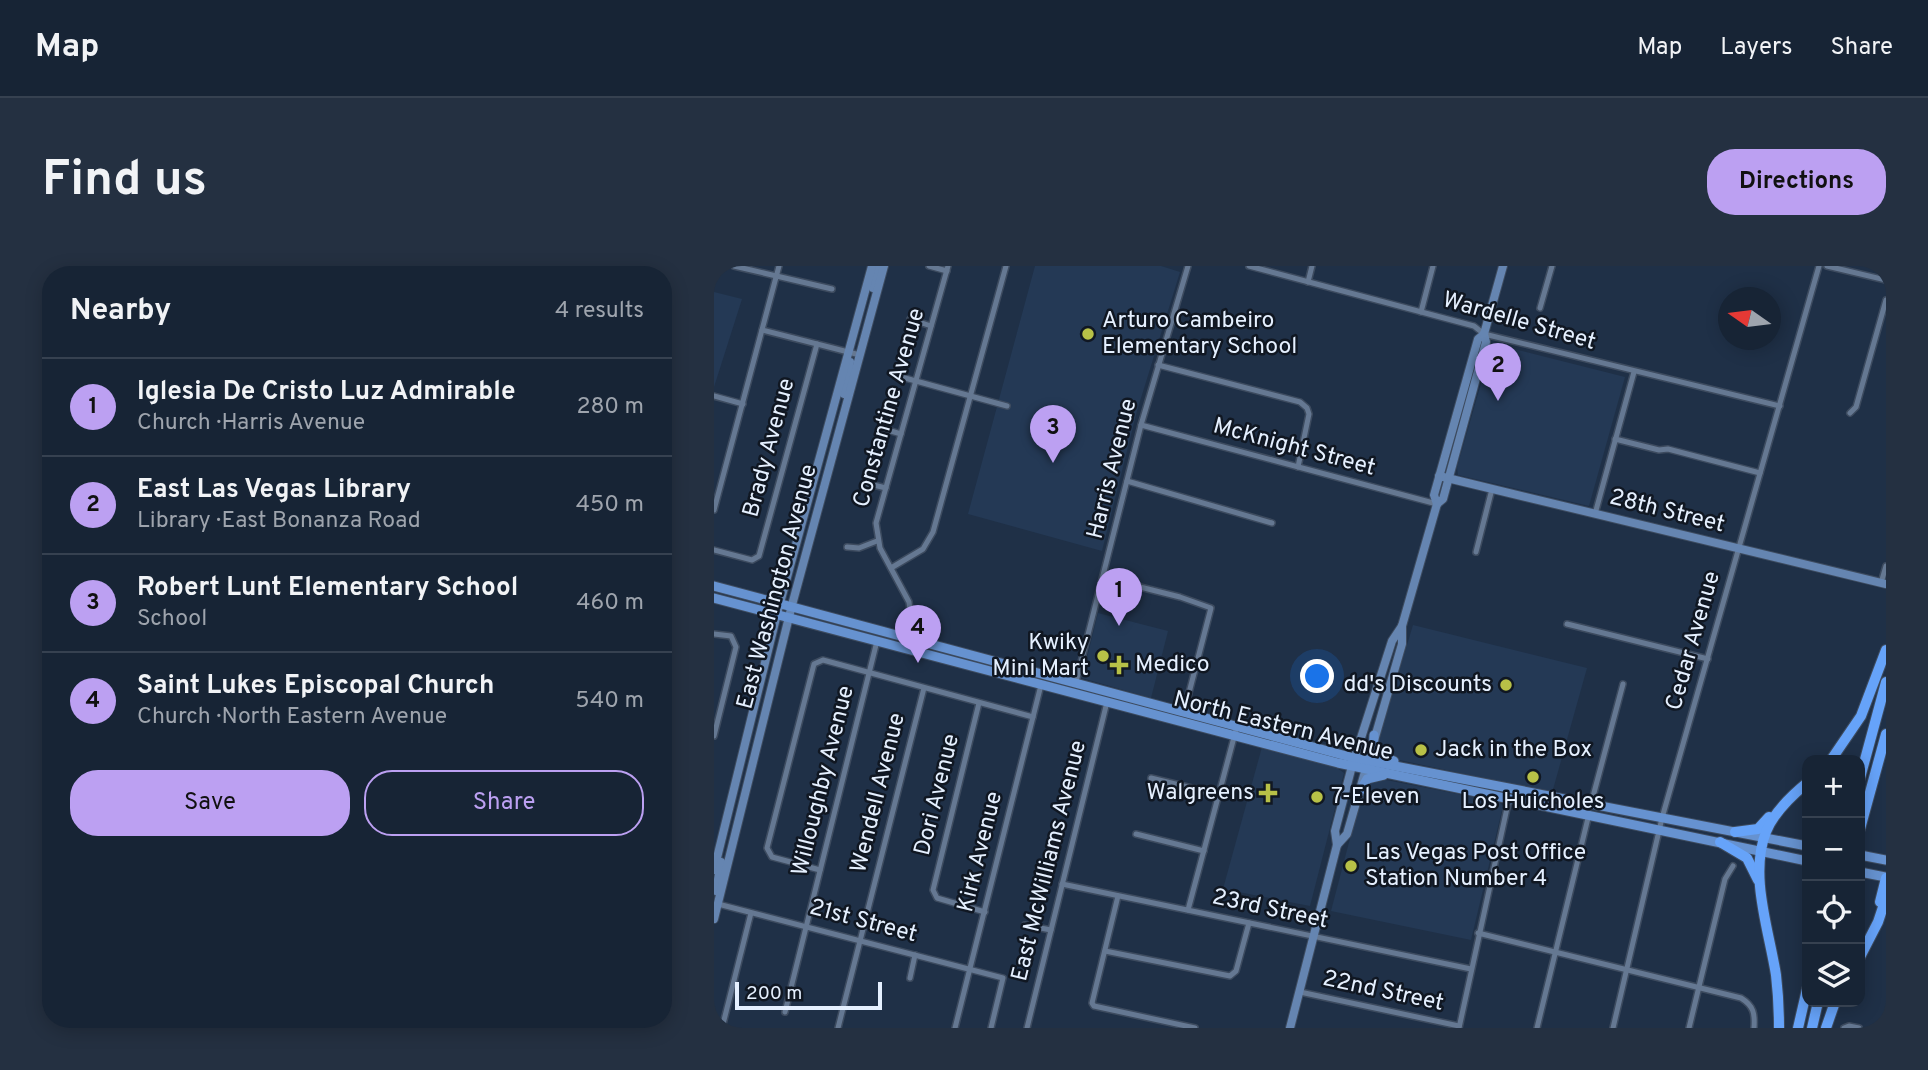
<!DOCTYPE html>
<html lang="en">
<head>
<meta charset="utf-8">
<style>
  :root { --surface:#172435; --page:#243041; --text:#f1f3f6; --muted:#9ea4ad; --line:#364150; --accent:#bca0f2 }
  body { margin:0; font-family:Overpass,sans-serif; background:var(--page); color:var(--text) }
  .controls { position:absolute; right:21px; bottom:21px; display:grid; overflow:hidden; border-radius:14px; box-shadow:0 4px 18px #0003 }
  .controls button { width:63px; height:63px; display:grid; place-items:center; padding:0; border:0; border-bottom:2px solid var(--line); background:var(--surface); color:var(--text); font:35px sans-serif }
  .compass { position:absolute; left:1004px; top:21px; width:63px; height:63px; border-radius:50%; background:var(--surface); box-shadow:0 4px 18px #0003; rotate:284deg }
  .scale { position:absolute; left:21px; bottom:18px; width:147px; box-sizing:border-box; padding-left:7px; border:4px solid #e5f0ff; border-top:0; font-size:19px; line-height:24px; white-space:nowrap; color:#e5f0ff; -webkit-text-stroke:5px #101722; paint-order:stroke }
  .you { position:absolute; left:604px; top:411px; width:24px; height:24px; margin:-18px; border:5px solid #fff; border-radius:50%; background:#1a73e8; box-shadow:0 0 0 10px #1a73e833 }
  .badge { display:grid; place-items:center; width:46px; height:46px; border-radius:50%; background:var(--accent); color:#111; font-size:23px; font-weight:700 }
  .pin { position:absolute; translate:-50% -58px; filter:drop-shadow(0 2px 4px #0008) }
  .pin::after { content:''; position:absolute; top:37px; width:24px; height:21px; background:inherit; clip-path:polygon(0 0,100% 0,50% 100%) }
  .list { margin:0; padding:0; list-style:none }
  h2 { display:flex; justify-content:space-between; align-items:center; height:91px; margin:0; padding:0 28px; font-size:30px }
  h2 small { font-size:23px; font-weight:400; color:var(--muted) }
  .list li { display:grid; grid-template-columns:46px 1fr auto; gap:21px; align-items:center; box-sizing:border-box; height:98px; padding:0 28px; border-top:2px solid var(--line) }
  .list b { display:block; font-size:26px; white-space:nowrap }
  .list p { margin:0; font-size:23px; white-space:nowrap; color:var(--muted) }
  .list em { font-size:23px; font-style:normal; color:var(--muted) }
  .actions { display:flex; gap:14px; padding:21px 28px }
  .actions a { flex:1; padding:16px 0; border:2px solid var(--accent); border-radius:28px; text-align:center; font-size:24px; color:var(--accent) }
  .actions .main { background:var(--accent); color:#111 }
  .icon { flex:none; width:38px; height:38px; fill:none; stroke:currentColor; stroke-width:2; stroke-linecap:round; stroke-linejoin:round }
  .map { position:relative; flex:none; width:1172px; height:762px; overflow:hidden; border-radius:28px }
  header { display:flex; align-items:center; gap:42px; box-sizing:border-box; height:98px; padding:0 35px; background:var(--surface); border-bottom:2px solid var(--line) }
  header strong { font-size:33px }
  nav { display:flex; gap:38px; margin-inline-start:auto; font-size:24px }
  .intro { display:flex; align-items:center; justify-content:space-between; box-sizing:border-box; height:168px; padding:0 42px }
  h1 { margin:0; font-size:49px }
  .button { padding:18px 32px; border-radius:28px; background:var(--accent); color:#111; font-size:24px; font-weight:700 }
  main { display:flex; gap:42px; padding:0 42px }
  aside { flex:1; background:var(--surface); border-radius:28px; box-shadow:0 4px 18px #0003 }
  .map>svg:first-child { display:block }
</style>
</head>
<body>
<header>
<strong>Map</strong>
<nav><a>Map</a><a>Layers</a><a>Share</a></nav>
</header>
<div class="intro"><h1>Find us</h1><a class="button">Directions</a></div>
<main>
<aside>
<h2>Nearby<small>4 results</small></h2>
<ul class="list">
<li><span class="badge">1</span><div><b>Iglesia De Cristo Luz Admirable</b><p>Church · Harris Avenue</p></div><em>280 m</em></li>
<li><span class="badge">2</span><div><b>East Las Vegas Library</b><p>Library · East Bonanza Road</p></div><em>450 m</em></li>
<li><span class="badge">3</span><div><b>Robert Lunt Elementary School</b><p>School</p></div><em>460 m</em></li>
<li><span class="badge">4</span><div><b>Saint Lukes Episcopal Church</b><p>Church · North Eastern Avenue</p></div><em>540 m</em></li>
</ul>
<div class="actions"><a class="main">Save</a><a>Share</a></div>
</aside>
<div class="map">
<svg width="1172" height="762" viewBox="0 0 1172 762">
  <rect width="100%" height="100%" fill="#1f3047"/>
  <g fill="#243955">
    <path d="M321,0H447L466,6L423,145L388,285L254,248Z"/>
    <path d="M0,26L28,33L0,121Z"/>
    <path d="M784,79L911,111L875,240L744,209L743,201L777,83L778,80Z"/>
    <path d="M384,347L454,365L437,432L368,412Z"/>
    <path d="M699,359L873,402L838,527L681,493L667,488L664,476Z"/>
    <path d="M548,481L623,502L630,507L596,640L509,623Z"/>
    <path d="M667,513L785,536L789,540L757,674L617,645L649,523L656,515Z"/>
  </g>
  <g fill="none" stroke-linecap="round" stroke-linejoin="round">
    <g stroke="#3d4b5f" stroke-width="8">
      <g id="street">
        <path d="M20,0L118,23"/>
        <path d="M215,0L233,5"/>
        <path d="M535,0L760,60L770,68L1066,140"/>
        <path d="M1113,0L1172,14"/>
        <path d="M594,16L598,0"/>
        <path d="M826,42L838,0"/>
        <path d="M707,46L719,0"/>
        <path d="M196,53L217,60"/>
        <path d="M48,64L146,89"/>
        <path d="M444,99L586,136L593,142L595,148L584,201"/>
        <path d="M180,109L293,140"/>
        <path d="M0,130L29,138"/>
        <path d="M1136,147L1142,141L1172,34"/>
        <path d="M427,159L723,238"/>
        <path d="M167,162L187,168"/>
        <path d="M901,173L945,184L954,183L1046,207"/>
        <path d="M413,215L558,257"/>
        <path d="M151,217L172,222"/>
        <path d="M0,244L65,0"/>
        <path d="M881,248L920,106"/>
        <path d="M133,281L145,282L163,275"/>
        <path d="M0,284L38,294L45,290L103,78"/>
        <path d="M762,286L778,223"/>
        <path d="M177,302L209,283L219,266L292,0"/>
        <path d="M390,312L466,331L497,342L470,446"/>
        <path d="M1167,317L1172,300"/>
        <path d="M853,358L994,393"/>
        <path d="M0,368L17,370L22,381L0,470"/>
        <path d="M188,370L196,344L195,336L166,282L162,257L234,0"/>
        <path d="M362,416L427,159L474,0"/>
        <path d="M265,437L219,624L223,632L271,646"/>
        <path d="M437,512L506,529"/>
        <path d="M877,538L909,418"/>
        <path d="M422,568L490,585"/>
        <path d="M106,604L58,591L53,582L100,398L109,394L319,451"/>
        <path d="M348,618L757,703"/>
        <path d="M404,630L378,737L380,740L481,762"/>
        <path d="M4,638L289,712L277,762"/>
        <path d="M474,644L523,460"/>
        <path d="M311,659L337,664"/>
        <path d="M764,667L1027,732C1040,740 1041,748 1040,762"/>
        <path d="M391,685L516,710L522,705L535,657"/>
        <path d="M196,712L201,689"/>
        <path d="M586,726L745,760"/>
        <path d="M71,746L163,375"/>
        <path d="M8,762L37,647"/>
        <path d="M124,762L210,422"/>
        <path d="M241,762L327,419"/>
        <path d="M313,762L393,436"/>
        <path d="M745,762L795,533"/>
        <path d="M823,762L875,548"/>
        <path d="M899,762L948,552L1105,0"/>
        <path d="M975,762L1011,613L1019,600"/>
        <path d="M1130,762L1135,760L1145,762"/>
      </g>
    </g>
    <g stroke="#3d4b5f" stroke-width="10">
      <g id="secondary">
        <path d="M159,22L163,0"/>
        <path d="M130,128L136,96"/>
        <path d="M725,210L1172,318"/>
        <path d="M723,238L720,229L764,73L770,68L789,0"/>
        <path d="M623,579L633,568L688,378V360"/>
        <path d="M0,604L63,348L158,0"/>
        <path d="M2,625L7,596"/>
        <path d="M0,653L78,339L170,0"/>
        <path d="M576,762L623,579L621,565L638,500L678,375L688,360L723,238L729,233L772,76L770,68"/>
      </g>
    </g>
    <g stroke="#3d4b5f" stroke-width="11">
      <g id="primary">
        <path d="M0,320L640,492L1093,580"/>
        <path d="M0,332L624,497L1093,595"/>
        <path d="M660,469C658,487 665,489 680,495"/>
        <path d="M643,530L653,513L670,509"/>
        <path d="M1146,589L1172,594"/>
        <path d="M1146,606L1172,611"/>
      </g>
    </g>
    <g stroke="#3d4b5f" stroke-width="12">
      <g id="highway">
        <path d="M1117,494L1147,450L1172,384"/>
        <path d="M1146,512L1172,416"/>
        <path d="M1146,563L1172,468"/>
        <path d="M1021,566L1044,563L1055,551"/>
        <path d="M1006,576L1033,592L1044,614"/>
        <path d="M1166,636L1172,612"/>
        <path d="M1146,691L1164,656L1172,632"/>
        <path d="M1065,762C1065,744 1064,726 1062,709C1055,664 1035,609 1052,566C1060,546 1077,530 1093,517"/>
        <path d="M1084,762L1093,723"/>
        <path d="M1098,762L1104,736"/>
        <path d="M1112,762L1121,736"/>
      </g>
    </g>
    <use href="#street" stroke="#657892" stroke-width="5"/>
    <use href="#secondary" stroke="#6585b1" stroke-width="8"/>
    <use href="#primary" stroke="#6692d0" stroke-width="9"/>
    <use href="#highway" stroke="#66a3f9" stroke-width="10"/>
  </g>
  <g fill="#b8c147" stroke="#101722" stroke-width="2.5">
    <circle cx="374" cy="68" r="7"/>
    <circle cx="389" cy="390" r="7"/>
    <path d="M401.5 388.5h7v7h7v7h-7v7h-7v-7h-7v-7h7z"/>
    <circle cx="792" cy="419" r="7"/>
    <circle cx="707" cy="484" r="7"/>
    <circle cx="819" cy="511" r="7"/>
    <path d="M550.5 516.5h7v7h7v7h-7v7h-7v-7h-7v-7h7z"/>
    <circle cx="603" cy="531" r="7"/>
    <circle cx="637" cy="600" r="7"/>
  </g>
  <g text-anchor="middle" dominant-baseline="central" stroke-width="5" stroke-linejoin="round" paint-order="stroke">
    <g font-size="23" fill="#e5f0ff" stroke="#101722" text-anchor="start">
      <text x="388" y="55">Arturo Cambeiro<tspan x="388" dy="26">Elementary School</tspan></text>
      <text x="375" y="377" text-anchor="end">Kwiky<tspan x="375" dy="26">Mini Mart</tspan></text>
      <text x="421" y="399">Medico</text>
      <text x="778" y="419" text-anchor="end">dd's Discounts</text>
      <text x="721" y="484">Jack in the Box</text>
      <text x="540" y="527" text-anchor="end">Walgreens</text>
      <text x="617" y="531">7-Eleven</text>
      <text x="819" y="536" text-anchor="middle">Los Huicholes</text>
      <text x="651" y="587">Las Vegas Post Office<tspan x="651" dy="26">Station Number 4</tspan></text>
    </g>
    <g font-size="23" fill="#e5f0ff" stroke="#101722">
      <text transform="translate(805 56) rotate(16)">Wardelle Street</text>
      <text transform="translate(176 142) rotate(-74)">Constantine Avenue</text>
      <text transform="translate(56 182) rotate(-75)">Brady Avenue</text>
      <text transform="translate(580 182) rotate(15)">McKnight Street</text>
      <text transform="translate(399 203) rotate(-76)">Harris Avenue</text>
      <text transform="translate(953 246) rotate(14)">28th Street</text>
      <text transform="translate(64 321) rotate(-75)">East Washington Avenue</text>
      <text transform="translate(980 375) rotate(-74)">Cedar Avenue</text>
      <text transform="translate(569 461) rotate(14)">North Eastern Avenue</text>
      <text transform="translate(110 515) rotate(-76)">Willoughby Avenue</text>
      <text transform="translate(165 527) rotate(-76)">Wendell Avenue</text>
      <text transform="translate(224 529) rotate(-76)">Dori Avenue</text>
      <text transform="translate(267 586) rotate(-76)">Kirk Avenue</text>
      <text transform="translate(336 595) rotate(-76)">East McWilliams Avenue</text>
      <text transform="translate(556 644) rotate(12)">23rd Street</text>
      <text transform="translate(149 656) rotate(15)">21st Street</text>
      <text transform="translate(669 726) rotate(12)">22nd Street</text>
    </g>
  </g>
</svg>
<div class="controls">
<button>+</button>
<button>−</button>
<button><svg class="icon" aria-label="locate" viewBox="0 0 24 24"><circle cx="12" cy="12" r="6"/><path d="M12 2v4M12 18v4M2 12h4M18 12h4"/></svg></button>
<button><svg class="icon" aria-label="layers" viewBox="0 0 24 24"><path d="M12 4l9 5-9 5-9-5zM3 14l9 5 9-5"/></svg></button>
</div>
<svg class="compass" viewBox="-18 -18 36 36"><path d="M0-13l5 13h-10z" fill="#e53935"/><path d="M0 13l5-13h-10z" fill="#9ea4ad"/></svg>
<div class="scale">200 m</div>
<div class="you"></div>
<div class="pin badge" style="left:405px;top:360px">1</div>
<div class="pin badge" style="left:784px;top:135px">2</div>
<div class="pin badge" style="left:339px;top:197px">3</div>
<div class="pin badge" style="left:204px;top:397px">4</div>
</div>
</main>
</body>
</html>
